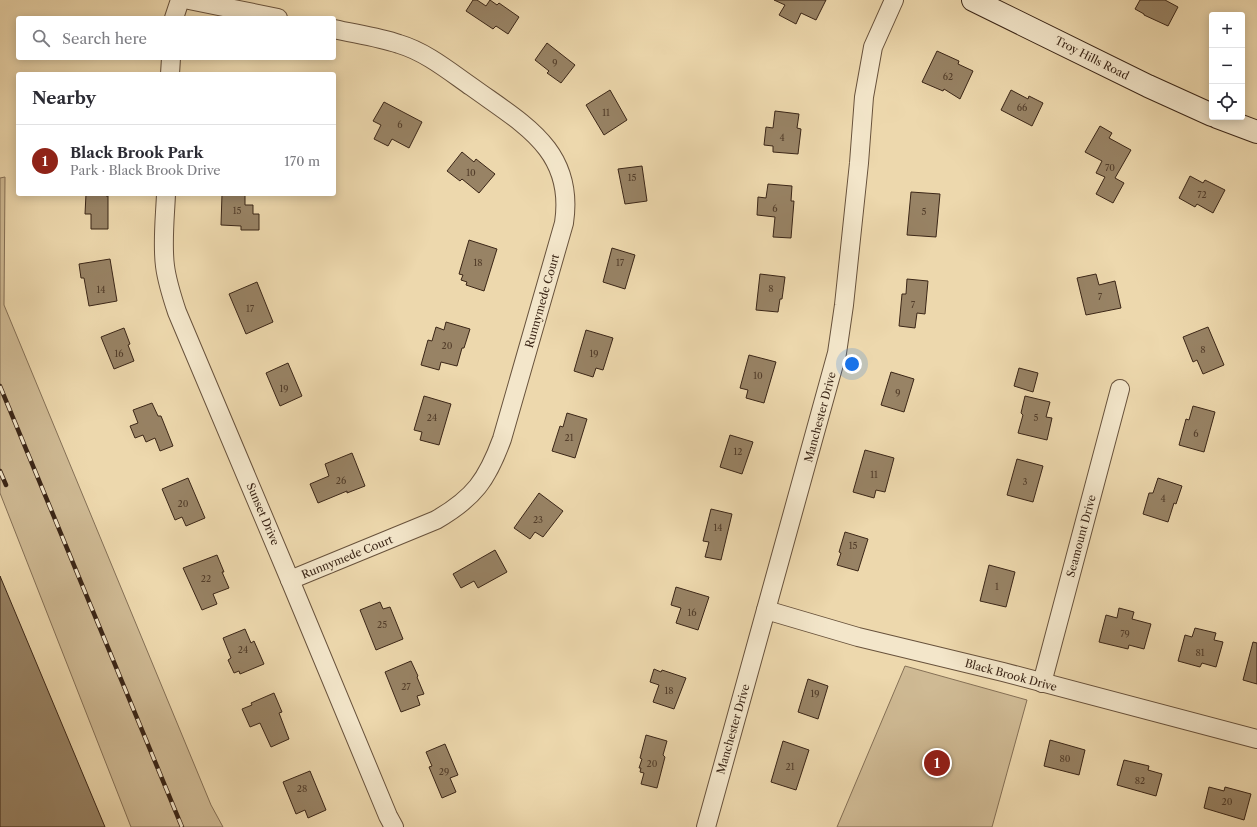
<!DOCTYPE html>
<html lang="en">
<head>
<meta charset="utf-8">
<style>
  :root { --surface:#fff; --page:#f7f7f7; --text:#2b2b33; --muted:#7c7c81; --line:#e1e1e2; --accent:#8f2418 }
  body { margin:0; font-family:"Libre Caslon Text",serif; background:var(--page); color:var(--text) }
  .controls { position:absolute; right:12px; top:12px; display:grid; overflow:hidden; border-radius:4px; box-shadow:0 2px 10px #0003 }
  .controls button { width:36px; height:36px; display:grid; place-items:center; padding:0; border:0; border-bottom:1px solid var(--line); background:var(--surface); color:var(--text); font:20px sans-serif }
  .you { position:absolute; left:852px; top:364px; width:14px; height:14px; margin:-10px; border:3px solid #fff; border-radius:50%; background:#1a73e8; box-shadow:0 0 0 6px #1a73e833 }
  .badge { display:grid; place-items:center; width:26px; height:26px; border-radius:50%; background:var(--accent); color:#fff; font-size:13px; font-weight:700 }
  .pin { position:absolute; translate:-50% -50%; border:2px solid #fff; box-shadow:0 1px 4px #0006 }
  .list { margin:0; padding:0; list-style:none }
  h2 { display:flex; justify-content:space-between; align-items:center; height:52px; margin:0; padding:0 16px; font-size:17px }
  h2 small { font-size:13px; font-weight:400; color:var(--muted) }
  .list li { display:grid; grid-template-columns:26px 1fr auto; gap:12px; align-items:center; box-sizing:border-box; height:72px; padding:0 16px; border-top:1px solid var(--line) }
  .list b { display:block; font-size:15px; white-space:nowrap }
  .list p { margin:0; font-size:13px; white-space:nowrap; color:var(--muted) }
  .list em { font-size:13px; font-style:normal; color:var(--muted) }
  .icon { flex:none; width:22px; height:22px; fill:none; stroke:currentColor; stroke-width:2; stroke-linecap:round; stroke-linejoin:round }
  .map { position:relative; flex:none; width:1257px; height:827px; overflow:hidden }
  .search { position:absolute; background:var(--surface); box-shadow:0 2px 10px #0003; left:16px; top:16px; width:320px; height:44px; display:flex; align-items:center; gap:10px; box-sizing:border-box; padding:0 14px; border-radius:4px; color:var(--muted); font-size:15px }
  .panel { position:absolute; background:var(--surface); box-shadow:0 2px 10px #0003; left:16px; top:72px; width:320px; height:124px; border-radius:4px }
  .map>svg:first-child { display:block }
</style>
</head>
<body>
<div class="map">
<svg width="1257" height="827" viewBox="0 0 1257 827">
  <rect width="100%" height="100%" fill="#edd8ad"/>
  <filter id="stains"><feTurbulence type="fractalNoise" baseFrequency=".005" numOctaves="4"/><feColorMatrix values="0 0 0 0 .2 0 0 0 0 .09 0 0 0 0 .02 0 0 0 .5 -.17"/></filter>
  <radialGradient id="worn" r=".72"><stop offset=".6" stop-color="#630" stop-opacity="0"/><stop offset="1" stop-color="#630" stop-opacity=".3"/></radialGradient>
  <g fill="#cfba94" stroke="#857056">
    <path d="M5,177L4,305L211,805L223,827H131L0,493V178Z"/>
    <path d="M905,666L1027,700L992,827H837Z"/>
  </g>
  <g fill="#988365" stroke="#3b2617">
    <path d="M473,0H477L486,6L490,0L497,5L499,3L519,17L508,34L496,26L493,29L466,11Z"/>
    <path d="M774,0H826L816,20L801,13L796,24L779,15L785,5Z"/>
    <path d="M1140,0H1165L1178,7L1168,26L1144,15V14L1135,9Z"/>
    <path d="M547,43L575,65L561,83L547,73L549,71L535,60Z"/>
    <path d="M937,51L959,61L958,64L973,71L960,99L944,89L943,91L922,82Z"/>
    <path d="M610,90L627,120L604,135L586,105Z"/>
    <path d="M1011,90L1028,99L1029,96L1043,103L1032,126L1001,110Z"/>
    <path d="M384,102L422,122L409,148L392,139L388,146L374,139L381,125L373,121Z"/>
    <path d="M775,111L799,114L797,128L801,129L798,154L773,152V146L764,145L766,127L773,128Z"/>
    <path d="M1100,126L1112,133L1109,138L1131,150L1115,178L1124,183L1113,203L1096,194L1105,177L1096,173L1102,161L1085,152Z"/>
    <path d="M462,152L474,162L476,159L495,174L479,193L462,179L460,181L447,171Z"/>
    <path d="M642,166L647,201L625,204L618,169Z"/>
    <path d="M1190,176L1203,183L1205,180L1225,190L1213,213L1197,204L1195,207L1179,198Z"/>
    <path d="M768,184L792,186L791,201H794L791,238L773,237L775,217L757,215L758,197L766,198Z"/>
    <path d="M911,192L940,194L936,237L907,235Z"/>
    <path d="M86,194H106V196H108V229H91V214H85Z"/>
    <path d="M222,194H245V205H253V214H259V230H241V226L221,225Z"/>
    <path d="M469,240L497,249L484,291L466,285L467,282L461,280L463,275L459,274Z"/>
    <path d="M612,248L635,255L625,289L603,282Z"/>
    <path d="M110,259L117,301L89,306L84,278H81L79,264Z"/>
    <path d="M760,274L785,277L782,299H780L778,312L756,310Z"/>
    <path d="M1096,274L1099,285L1115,281L1121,308L1086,315L1077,278Z"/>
    <path d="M907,279L928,281L925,314L917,313L915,328L899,326L902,294H906Z"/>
    <path d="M257,282L273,322L246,334L229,294Z"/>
    <path d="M446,322L470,329L464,348H462L457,366L441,362L439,370L421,365L428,340L432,341L436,327L444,330Z"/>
    <path d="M1208,327L1224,365L1203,374L1197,360L1193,362L1183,337Z"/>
    <path d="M124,328L130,344L128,345L134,361L114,369L101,337Z"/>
    <path d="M586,330L613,338L603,370L596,368L593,377L574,371Z"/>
    <path d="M749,355L776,362L764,403L746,398L748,390L740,388Z"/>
    <path d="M288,363L302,396L280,406L266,373Z"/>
    <path d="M1019,368L1038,373L1033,392L1014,386Z"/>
    <path d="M891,372L914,379L904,412L881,405Z"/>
    <path d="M424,396L451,404L439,445L420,440L422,432L414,430Z"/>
    <path d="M1025,396L1050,402L1046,417L1052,418L1047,440L1018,433L1023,415L1021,413Z"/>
    <path d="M152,403L158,416H161L173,446L160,451L155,438L146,442L143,435L135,438L130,426L138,423L133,410Z"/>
    <path d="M1193,406L1215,412L1204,452L1179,445L1186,419L1189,420Z"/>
    <path d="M567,413L587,419L575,458L552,451L560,426L563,427Z"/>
    <path d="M730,435L753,442L742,474L720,467Z"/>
    <path d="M865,450L894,458L885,492L876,490L874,498L853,492Z"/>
    <path d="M352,453L365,486L347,493V491L318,503L310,484L329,476L325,464Z"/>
    <path d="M1017,459L1043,466L1033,502L1007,495Z"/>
    <path d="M188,478L205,518L186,526L182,517L175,520L162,489Z"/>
    <path d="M1158,478L1182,486L1176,504L1174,503L1168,522L1143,514L1149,493H1153Z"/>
    <path d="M539,493L563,511L543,537L535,532L530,539L514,528Z"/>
    <path d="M711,509L732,514L721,560L705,557L709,542L703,541Z"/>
    <path d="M845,532L868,539L858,571L837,565L841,553L839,552Z"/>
    <path d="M495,550L507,572L478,588L474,581L461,588L453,574Z"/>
    <path d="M217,555L224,572H222L229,588L213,594L217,604L202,610L183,568Z"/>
    <path d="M989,565L1015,572L1006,607L980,601Z"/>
    <path d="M0,576L105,827H0Z"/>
    <path d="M676,587L709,597L698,630L676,623L681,608L671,605Z"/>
    <path d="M380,602L383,609L390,607L403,639L376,650L360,610Z"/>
    <path d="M1119,608L1134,612L1132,619L1151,624L1144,649L1129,645L1128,649L1099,642L1106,615L1117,618Z"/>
    <path d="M1195,628L1216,633L1214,640L1223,642L1216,667L1202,663L1200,667L1178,661L1185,635L1192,637Z"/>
    <path d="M245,629L251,643L254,641L264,664L240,674L239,671L234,673L228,660L231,658L223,638Z"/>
    <path d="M1253,642L1257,643V684L1243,680Z"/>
    <path d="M411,661L418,676L417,677L424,694L417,696L420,705L401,712L385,672Z"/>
    <path d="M654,669L661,672L662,670L686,678L674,709L653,702L659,685L650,682Z"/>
    <path d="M808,679L828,686L818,719L798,712Z"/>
    <path d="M274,693L282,712L279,713L289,739L271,747L260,723L250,727L242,709L252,705L251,703Z"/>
    <path d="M646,735L667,741L663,755L665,757L657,788L641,784L644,773L640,772L641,768H639L642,759L640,758Z"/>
    <path d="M1050,740L1085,750L1079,775L1044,766Z"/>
    <path d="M783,741L809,750L796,790L771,782Z"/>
    <path d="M445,744L458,775L450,778L456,792L442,798L429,767L432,766L426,752Z"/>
    <path d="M1124,760L1149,766L1148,770L1162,774L1156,796L1117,785Z"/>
    <path d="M310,771L326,810L308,818L305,810L296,814L283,782Z"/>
    <path d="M1209,787L1224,791L1225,787L1251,794L1244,820L1204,808Z"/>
  </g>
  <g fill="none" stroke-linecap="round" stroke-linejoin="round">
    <g stroke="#68523c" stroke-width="20">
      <g id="minor">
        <path d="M189,0L278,18"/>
        <path d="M174,18L180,0"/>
        <path d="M170,74L171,58"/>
        <path d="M166,194C165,218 162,243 165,266C167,282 172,297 177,312L290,580L388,816L394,827"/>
        <path d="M290,580L436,520C474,498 487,480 502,439L564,223C575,150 523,124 472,87C449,71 426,52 399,44C378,37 356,34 334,29"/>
        <path d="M766,610L858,637L1003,672L1257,739"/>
        <path d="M1042,683L1120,389"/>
        <path d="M706,827L837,353L844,305L859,163L864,97L873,47L894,0"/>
      </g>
    </g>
    <g stroke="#3b2617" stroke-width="24">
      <g id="secondary">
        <path d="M973,0L1148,86L1212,115"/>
        <path d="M1217,117L1257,132"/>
      </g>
    </g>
    <use href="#minor" stroke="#f3e6ca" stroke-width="18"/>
    <use href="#secondary" stroke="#f3e6ca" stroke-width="22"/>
    <g stroke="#3b2617" stroke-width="4.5">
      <g id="rail">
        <path d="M0,386L182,827"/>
        <path d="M0,471L6,485"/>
      </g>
    </g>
    <use href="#rail" stroke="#f3e6ca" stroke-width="3" stroke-dasharray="9" stroke-linecap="butt"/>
  </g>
  <g text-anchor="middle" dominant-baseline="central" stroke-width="3.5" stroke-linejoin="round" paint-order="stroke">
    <g font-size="9" fill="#523d2a">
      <text x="555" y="62">9</text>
      <text x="948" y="76">62</text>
      <text x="1022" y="107">66</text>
      <text x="606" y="112">11</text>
      <text x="400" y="124">6</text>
      <text x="782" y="137">4</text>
      <text x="1110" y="167">70</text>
      <text x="471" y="172">10</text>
      <text x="632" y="177">15</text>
      <text x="1202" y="194">72</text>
      <text x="775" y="208">6</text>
      <text x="237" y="210">15</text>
      <text x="924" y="211">5</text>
      <text x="478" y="262">18</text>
      <text x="620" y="262">17</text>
      <text x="771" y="288">8</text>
      <text x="101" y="289">14</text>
      <text x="1100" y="296">7</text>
      <text x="913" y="304">7</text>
      <text x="250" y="308">17</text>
      <text x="447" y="345">20</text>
      <text x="1203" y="349">8</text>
      <text x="119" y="353">16</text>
      <text x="594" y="353">19</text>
      <text x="758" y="375">10</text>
      <text x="284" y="388">19</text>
      <text x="898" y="392">9</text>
      <text x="432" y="417">24</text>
      <text x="1036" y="417">5</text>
      <text x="1196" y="433">6</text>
      <text x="569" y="437">21</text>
      <text x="738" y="451">12</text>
      <text x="874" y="474">11</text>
      <text x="341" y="480">26</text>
      <text x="1025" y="481">3</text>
      <text x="1163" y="498">4</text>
      <text x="183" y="503">20</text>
      <text x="538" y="519">23</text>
      <text x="718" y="527">14</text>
      <text x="853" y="545">15</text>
      <text x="206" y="578">22</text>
      <text x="997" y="586">1</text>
      <text x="692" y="612">16</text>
      <text x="382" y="624">25</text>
      <text x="1125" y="633">79</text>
      <text x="243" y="649">24</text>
      <text x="1200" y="652">81</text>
      <text x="406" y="686">27</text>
      <text x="669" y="690">18</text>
      <text x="815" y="693">19</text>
      <text x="1065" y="758">80</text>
      <text x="652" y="763">20</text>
      <text x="790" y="766">21</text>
      <text x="444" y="771">29</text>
      <text x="1140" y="780">82</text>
      <text x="302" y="788">28</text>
      <text x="1227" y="801">20</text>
    </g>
    <g font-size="11" fill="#3b2617" stroke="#f3e6ca">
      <text transform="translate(1092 58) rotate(27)">Troy Hills Road</text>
      <text transform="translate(542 301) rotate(-74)">Runnymede Court</text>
      <text transform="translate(820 417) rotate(-75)">Manchester Drive</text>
      <text transform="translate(263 514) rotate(67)">Sunset Drive</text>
      <text transform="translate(1081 536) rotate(-75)">Seamount Drive</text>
      <text transform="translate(347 557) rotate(-22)">Runnymede Court</text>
      <text transform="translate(1011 675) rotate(15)">Black Brook Drive</text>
      <text transform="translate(733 729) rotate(-74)">Manchester Drive</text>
    </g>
  </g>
  <rect width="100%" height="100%" filter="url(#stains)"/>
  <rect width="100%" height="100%" fill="url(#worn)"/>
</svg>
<div class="controls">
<button>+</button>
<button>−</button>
<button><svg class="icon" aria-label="locate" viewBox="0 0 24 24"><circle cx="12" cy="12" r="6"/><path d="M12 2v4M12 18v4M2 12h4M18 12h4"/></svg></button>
</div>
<div class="you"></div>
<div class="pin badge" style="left:937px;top:763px">1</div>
<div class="search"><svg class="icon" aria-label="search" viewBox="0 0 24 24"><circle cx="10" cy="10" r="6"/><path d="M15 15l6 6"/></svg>Search here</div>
<section class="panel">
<h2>Nearby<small></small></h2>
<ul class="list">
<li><span class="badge">1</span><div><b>Black Brook Park</b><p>Park · Black Brook Drive</p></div><em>170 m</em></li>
</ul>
</section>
</div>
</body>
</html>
